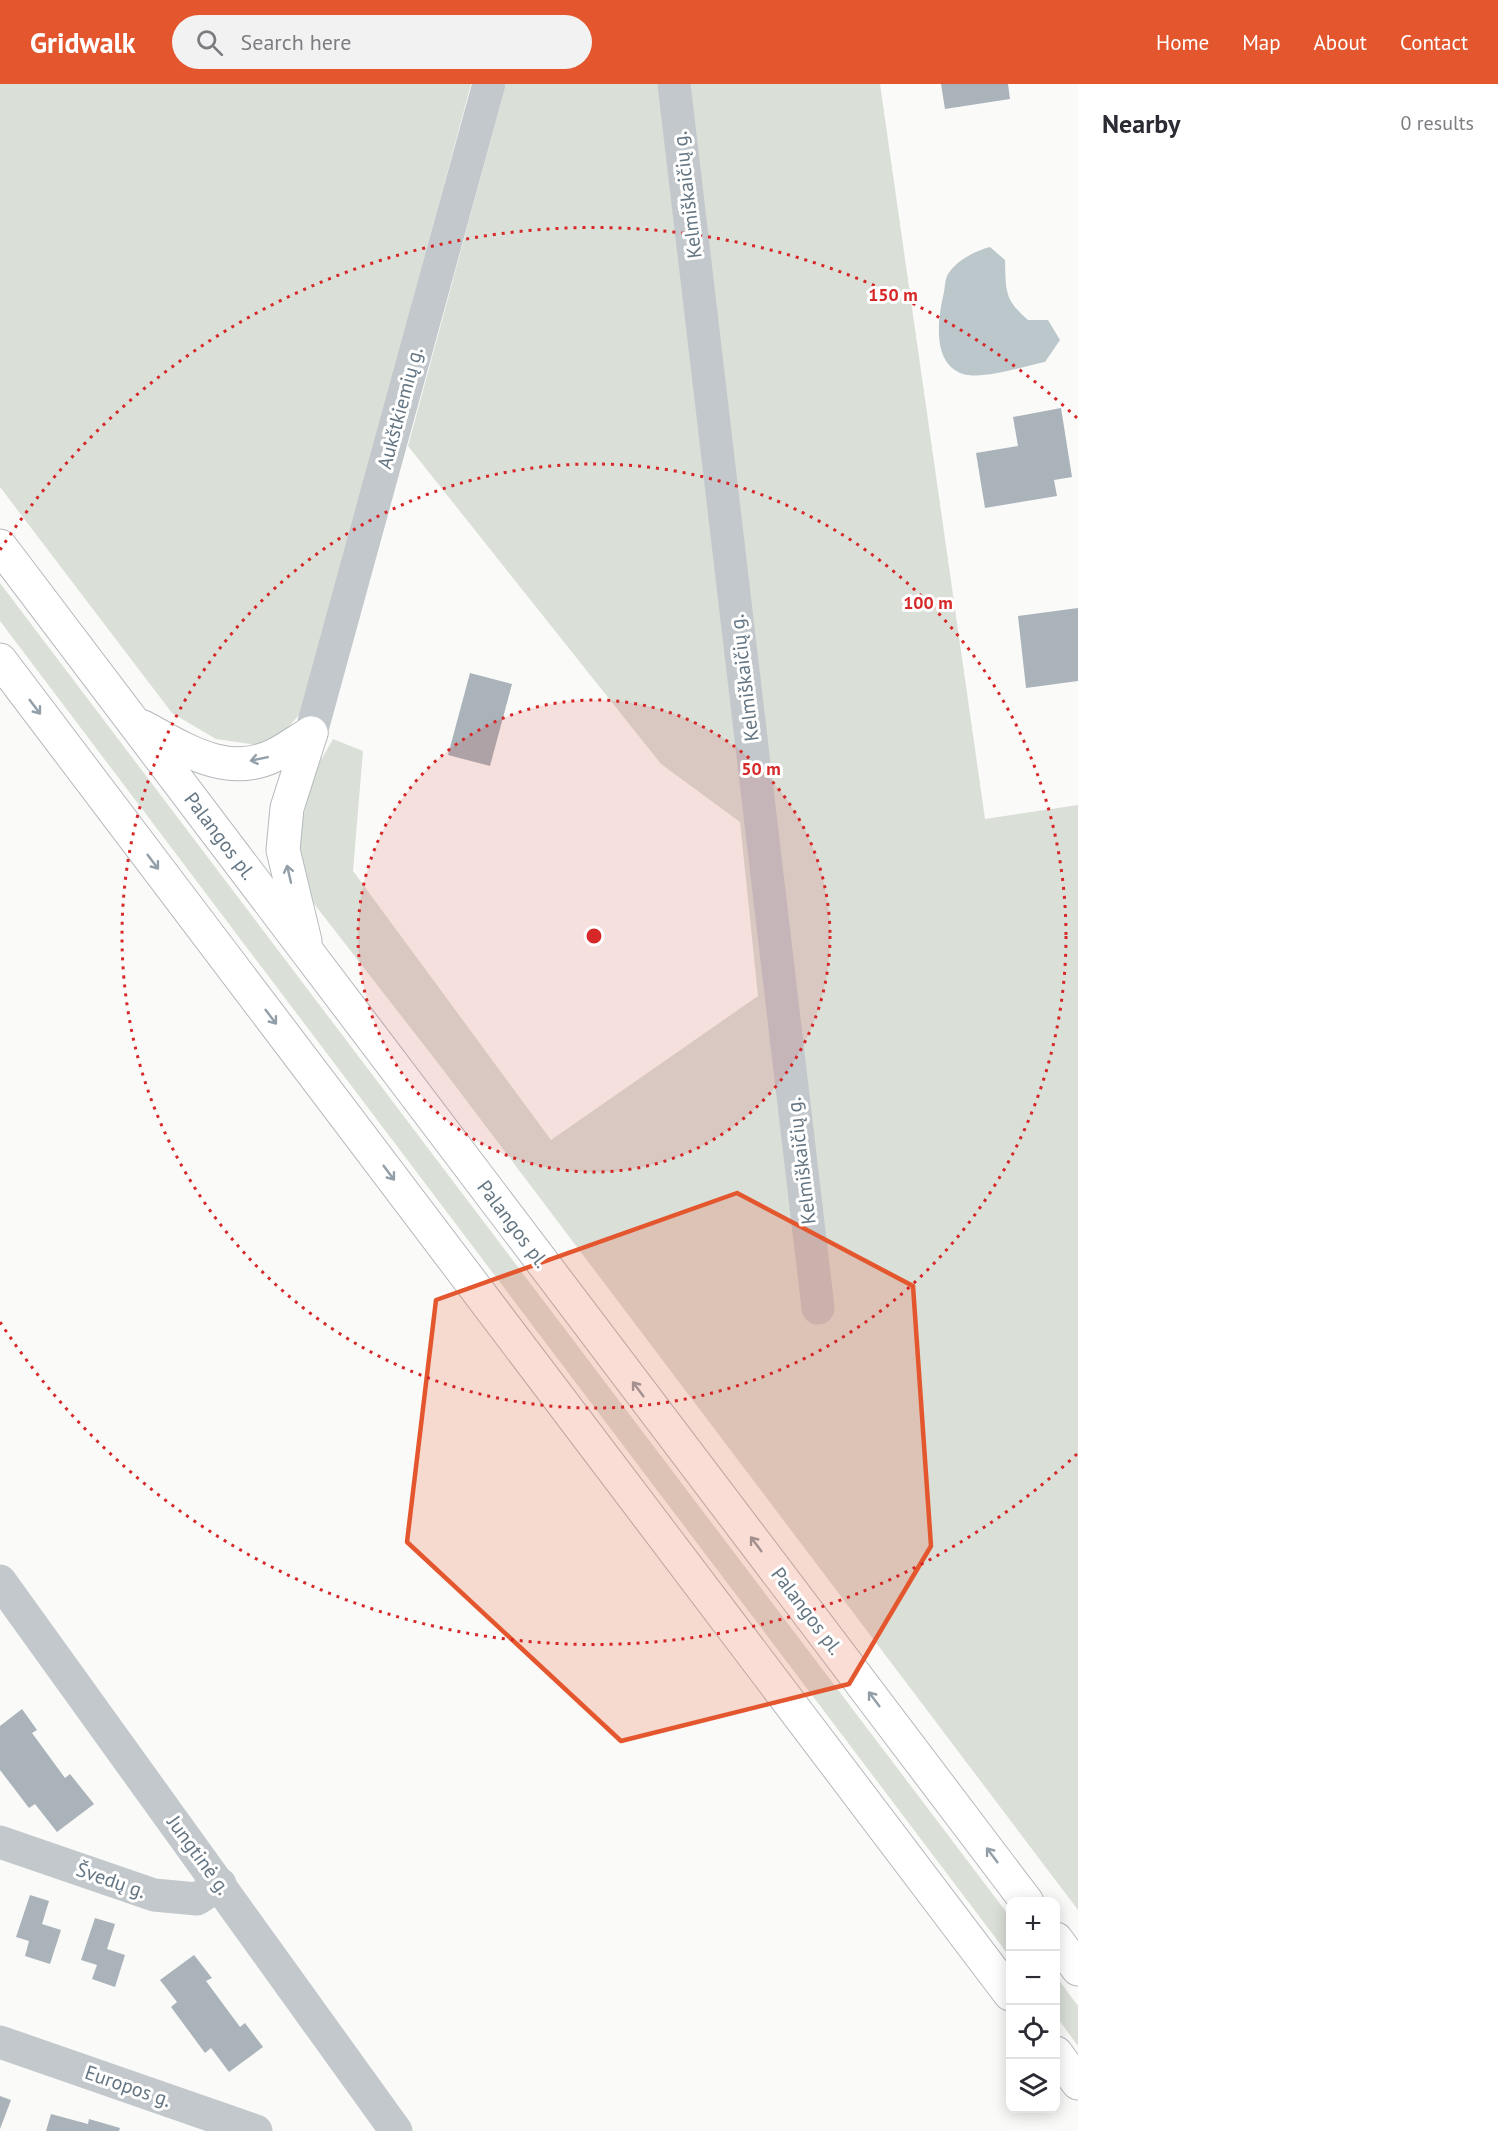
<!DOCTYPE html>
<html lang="en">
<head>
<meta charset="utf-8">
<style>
  :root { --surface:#fff; --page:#f2f2f3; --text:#2b2b33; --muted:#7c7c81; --line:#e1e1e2; --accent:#e4572e }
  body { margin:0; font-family:"PT Sans",sans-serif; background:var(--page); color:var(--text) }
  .controls { position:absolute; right:18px; bottom:18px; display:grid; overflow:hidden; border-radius:12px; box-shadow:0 3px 15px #0003 }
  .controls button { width:54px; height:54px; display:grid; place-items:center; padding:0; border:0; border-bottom:2px solid var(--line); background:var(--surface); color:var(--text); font:30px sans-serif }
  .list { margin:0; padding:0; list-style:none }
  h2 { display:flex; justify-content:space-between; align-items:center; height:78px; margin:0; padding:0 24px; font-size:26px }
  h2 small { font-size:20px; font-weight:400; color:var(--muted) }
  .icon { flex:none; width:33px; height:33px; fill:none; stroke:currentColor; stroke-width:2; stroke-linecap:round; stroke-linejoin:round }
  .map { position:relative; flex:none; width:1078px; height:2047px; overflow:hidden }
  header { display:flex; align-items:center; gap:36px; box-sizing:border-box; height:84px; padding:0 30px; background:var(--accent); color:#fff }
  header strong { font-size:28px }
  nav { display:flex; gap:33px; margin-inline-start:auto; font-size:21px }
  .search { width:420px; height:54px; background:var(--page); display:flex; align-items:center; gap:15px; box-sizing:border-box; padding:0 21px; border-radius:33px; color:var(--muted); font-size:22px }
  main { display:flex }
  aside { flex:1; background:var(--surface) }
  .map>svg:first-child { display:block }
</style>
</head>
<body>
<header>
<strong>Gridwalk</strong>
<div class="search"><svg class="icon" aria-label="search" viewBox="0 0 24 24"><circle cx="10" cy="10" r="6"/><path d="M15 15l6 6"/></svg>Search here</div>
<nav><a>Home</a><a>Map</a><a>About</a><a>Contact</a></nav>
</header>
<main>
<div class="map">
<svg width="1078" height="2047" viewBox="0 0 1078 2047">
  <rect width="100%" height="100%" fill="#fafaf8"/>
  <g fill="#dadfd7">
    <path d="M0,0H471L309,604L299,631L283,649L258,661L216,655L172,629L0,403Z"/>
    <path d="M506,0H880L985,735L1078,721V1826L441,983L315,821L300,787V747L313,690L333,655L363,667L353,787L551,1056L758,912L740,738L661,680L408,362Z"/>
    <path d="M0,499L1010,1833V1873L0,537Z"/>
    <path d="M1056,1892L1078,1922V1962L1056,1932Z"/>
  </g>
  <path fill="#bbc7cb" d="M990,163L1005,176C1006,207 1004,215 1028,236H1048L1060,256L1045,278C1025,282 983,296 963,290C931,279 938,234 944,208C945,203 945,195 948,190C957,176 975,167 990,163Z"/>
  <g fill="#aab3b9">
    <path d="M941,0H1008L1010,15L945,25Z"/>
    <path d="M1061,324L1072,393L1054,396L1057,412L985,424L976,369L1018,362L1013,333Z"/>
    <path d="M1078,524V597L1026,604L1018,532Z"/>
    <path d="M470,589L512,600L490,682L448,671Z"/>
    <path d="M22,1625L37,1646L32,1649L65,1694L70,1690L94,1720L57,1748L35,1720L29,1724L0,1686V1642Z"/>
    <path d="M30,1811L49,1817L42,1840L61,1846L50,1880L25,1872L29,1857L16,1853Z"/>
    <path d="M95,1834L115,1840L107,1865L125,1871L115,1903L92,1895L97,1881L81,1876Z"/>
    <path d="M194,1871L212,1894L206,1897L240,1943L245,1939L263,1963L229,1988L211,1964L205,1969L171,1923L177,1918L160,1896Z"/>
    <path d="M0,2012L11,2016L0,2045Z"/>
    <path d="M51,2030L88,2040L89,2035L120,2044L119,2047H46Z"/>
  </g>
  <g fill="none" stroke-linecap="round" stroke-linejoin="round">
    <g stroke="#b4b9bd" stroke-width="35">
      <g id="trunk">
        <path d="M0,462L1027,1818"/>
        <path d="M0,576L1010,1910"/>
        <path d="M143,643C184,665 227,695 275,671C287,665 299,656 311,649"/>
        <path d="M305,857L283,766L287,724L311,649"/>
        <path d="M1056,1855L1078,1885"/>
        <path d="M1056,1969L1078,1999"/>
      </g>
    </g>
    <g stroke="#c3c8cc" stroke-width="33">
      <path d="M674,0L818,1224"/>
      <path d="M311,649L489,0"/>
      <path d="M0,1497L396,2047"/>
      <path d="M0,1758L154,1811L197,1815L220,1800"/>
      <path d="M0,1958L256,2047"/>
    </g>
    <use href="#trunk" stroke="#fff" stroke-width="33"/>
  </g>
  <defs><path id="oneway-shaft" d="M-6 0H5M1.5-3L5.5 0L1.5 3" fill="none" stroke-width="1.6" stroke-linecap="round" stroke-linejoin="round" transform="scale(1.5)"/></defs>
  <g stroke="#939fa8">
    <use href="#oneway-shaft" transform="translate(35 623) rotate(53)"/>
    <use href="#oneway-shaft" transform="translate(259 675) rotate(168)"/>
    <use href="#oneway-shaft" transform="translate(153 778) rotate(53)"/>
    <use href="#oneway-shaft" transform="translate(289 790) rotate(-103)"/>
    <use href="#oneway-shaft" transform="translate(271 933) rotate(53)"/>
    <use href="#oneway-shaft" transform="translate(389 1089) rotate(53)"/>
    <use href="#oneway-shaft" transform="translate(638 1305) rotate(-127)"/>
    <use href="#oneway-shaft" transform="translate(756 1460) rotate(-127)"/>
    <use href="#oneway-shaft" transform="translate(874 1615) rotate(-127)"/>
    <use href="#oneway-shaft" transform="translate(992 1771) rotate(-127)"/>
  </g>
  <path fill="#e4572e" fill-opacity="0.2" stroke="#e4572e" stroke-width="4.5" stroke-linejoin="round" d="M737,1109L913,1202L931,1462L849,1600L621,1657L407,1458L436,1216Z"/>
  <circle cx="594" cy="852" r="236" fill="#d62828" fill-opacity=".12"/>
  <g fill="none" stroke="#d62828" stroke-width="3" stroke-dasharray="3 6">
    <circle cx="594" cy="852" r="236"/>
    <circle cx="594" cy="852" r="472"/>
    <path d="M1077 1370A708 708 0 0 1 0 1238M0 466A708 708 0 0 1 1077 334"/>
  </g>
  <g text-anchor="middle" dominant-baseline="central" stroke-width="6" stroke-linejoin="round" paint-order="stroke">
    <g font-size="20" fill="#657683" stroke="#fff">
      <text transform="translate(687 111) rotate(-97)">Kelmiškaičių g.</text>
      <text transform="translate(400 324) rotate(-75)">Aukštkiemių g.</text>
      <text transform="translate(744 594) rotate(-97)">Kelmiškaičių g.</text>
      <text transform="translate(220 752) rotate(53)">Palangos pl.</text>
      <text transform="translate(801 1077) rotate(-97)">Kelmiškaičių g.</text>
      <text transform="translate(513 1140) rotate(53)">Palangos pl.</text>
      <text transform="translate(807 1527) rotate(53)">Palangos pl.</text>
      <text transform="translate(199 1771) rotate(54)">Jungtinė g.</text>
      <text transform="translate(111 1796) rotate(19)">Švedų g.</text>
      <text transform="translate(128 2002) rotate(19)">Europos g.</text>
    </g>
  </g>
  <circle cx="594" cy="852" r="9" fill="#d62828" stroke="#fff" stroke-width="3"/>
  <g font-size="18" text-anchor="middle" font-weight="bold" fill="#d62828" stroke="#fff" stroke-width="6" stroke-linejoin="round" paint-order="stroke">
    <text x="893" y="217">150 m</text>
    <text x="928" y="525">100 m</text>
    <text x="761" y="691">50 m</text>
  </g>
</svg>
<div class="controls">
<button>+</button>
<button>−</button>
<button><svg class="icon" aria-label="locate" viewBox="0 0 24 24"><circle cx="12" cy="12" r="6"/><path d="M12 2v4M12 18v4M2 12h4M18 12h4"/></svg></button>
<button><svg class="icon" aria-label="layers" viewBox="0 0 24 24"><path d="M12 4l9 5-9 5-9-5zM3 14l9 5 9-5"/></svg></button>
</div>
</div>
<aside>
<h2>Nearby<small>0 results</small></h2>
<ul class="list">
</ul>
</aside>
</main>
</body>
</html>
